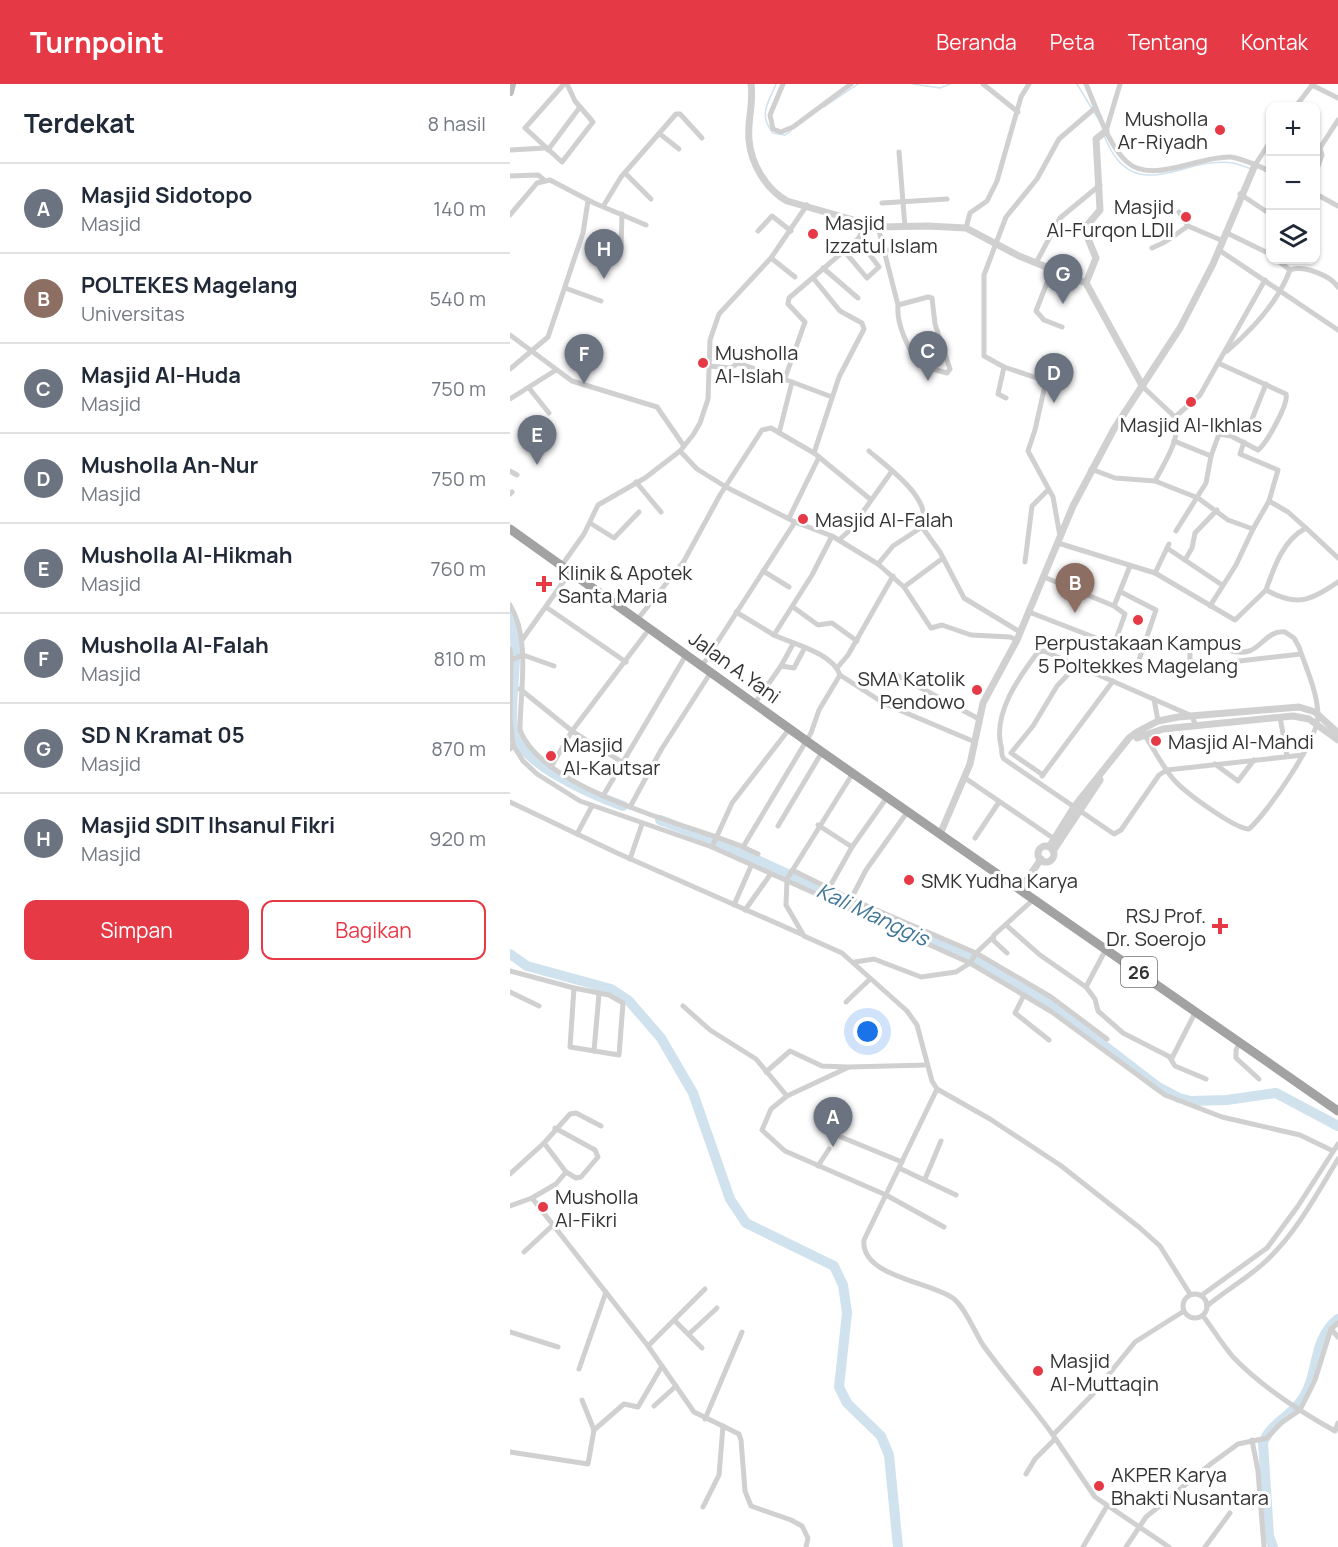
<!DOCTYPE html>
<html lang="id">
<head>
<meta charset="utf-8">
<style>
  :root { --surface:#fff; --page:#f6f6f7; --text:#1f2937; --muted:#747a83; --line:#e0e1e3; --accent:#e63946 }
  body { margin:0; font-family:Manrope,sans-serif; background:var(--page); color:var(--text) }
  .controls { position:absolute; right:18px; top:18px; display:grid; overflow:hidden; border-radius:12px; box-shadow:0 2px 4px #0004 }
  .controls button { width:54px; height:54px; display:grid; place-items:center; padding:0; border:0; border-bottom:2px solid var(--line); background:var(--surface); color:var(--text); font:30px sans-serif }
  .you { position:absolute; left:358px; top:948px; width:21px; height:21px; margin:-15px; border:4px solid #fff; border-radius:50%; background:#1a73e8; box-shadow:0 0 0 9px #1a73e833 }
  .badge { display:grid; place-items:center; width:39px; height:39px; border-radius:50%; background:var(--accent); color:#fff; font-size:20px; font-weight:700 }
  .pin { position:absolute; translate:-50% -50px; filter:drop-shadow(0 2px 3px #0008) }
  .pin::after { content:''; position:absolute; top:32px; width:21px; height:18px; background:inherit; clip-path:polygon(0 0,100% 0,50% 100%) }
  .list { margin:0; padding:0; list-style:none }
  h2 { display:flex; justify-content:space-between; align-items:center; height:78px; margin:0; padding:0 24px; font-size:26px }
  h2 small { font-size:20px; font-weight:400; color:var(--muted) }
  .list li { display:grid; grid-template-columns:39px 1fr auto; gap:18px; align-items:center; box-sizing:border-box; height:90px; padding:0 24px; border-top:2px solid var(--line) }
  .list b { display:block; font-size:22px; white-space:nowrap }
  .list p { margin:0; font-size:20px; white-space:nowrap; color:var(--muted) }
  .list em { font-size:20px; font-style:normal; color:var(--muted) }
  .actions { display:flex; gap:12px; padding:18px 24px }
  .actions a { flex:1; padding:14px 0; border:2px solid var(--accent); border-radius:12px; text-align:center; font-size:21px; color:var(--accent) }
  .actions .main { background:var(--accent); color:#fff }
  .icon { flex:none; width:33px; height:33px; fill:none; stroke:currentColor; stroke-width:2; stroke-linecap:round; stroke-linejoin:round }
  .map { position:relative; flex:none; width:828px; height:1463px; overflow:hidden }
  header { display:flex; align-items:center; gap:36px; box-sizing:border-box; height:84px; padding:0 30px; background:var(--accent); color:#fff }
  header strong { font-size:28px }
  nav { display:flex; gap:33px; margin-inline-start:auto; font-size:21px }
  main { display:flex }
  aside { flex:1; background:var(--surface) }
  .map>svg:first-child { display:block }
</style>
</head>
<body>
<header>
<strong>Turnpoint</strong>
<nav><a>Beranda</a><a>Peta</a><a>Tentang</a><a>Kontak</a></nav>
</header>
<main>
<aside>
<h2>Terdekat<small>8 hasil</small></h2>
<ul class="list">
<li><span class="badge" style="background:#6b7280">A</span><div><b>Masjid Sidotopo</b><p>Masjid</p></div><em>140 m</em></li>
<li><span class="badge" style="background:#8d6e63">B</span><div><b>POLTEKES Magelang</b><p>Universitas</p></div><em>540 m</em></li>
<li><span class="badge" style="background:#6b7280">C</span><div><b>Masjid Al-Huda</b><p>Masjid</p></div><em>750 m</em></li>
<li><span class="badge" style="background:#6b7280">D</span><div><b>Musholla An-Nur</b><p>Masjid</p></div><em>750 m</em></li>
<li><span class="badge" style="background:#6b7280">E</span><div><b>Musholla Al-Hikmah</b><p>Masjid</p></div><em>760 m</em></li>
<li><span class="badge" style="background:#6b7280">F</span><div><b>Musholla Al-Falah</b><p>Masjid</p></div><em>810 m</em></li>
<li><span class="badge" style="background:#6b7280">G</span><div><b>SD N Kramat 05</b><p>Masjid</p></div><em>870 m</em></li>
<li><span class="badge" style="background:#6b7280">H</span><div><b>Masjid SDIT Ihsanul Fikri</b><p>Masjid</p></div><em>920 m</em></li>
</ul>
<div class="actions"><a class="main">Simpan</a><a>Bagikan</a></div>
</aside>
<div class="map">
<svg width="828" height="1463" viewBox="0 0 828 1463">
  <rect width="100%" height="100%" fill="#fff"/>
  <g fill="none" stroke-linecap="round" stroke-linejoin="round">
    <g stroke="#cfe2ee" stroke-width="1.5">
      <path d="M266,0C258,19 248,31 263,49L275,51L281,47"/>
      <path d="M403,0L430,4L440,0"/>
      <path d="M567,0L587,33"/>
      <path d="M314,23L348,0"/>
      <path d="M594,51C622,126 674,71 723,79C729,80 735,83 741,85"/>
    </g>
    <g stroke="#cfe2ee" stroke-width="10">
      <path d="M0,529C8,550 5,572 4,593C3,610 0,632 4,649C12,681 85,712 113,722"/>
      <path d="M150,736L210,759L473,880L544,923L648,1003L669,1014L681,1017L717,1016L766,1009L828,1042"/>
      <path d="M0,870L17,882L101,905L119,917L151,954L183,1009L220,1115L236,1139L324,1182L333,1201L337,1229L329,1303L337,1319L371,1352L379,1371L388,1463"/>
      <path d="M763,1463L759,1452L753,1359C760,1339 782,1332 793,1314C810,1288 801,1257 828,1235"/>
    </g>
    <g stroke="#d0d0d0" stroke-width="5">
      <path d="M54,0L15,44L52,78L83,38L65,17L57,0"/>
      <path d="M273,0L260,31L263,45L271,48L283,43L341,0"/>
      <path d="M473,0L508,28"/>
      <path d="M576,0C586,23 598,61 617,78C642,101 691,71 721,73C734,75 748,82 760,87"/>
      <path d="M802,1L828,14"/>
      <path d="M786,22L803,0"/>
      <path d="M596,47L610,0"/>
      <path d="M150,50L169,65"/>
      <path d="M0,66L35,64"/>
      <path d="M38,66L70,23"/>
      <path d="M389,68L395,143"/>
      <path d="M745,81L760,58"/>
      <path d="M806,88L812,71L810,64L828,36"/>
      <path d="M115,89L141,115"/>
      <path d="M0,92L28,91L33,95"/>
      <path d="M730,110L760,130"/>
      <path d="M806,110L828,122"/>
      <path d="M372,119L437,115"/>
      <path d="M94,121L111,93L166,30H170L192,54"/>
      <path d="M669,128L678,142L713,157"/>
      <path d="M0,131L27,99L40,96L84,119L136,141"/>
      <path d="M368,143L388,221C386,241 399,264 408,281L437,289L440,285L425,240L422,214L418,213L388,221"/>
      <path d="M456,144L460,129L477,117L487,97L511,13L519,0"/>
      <path d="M248,147L262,132L281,147"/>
      <path d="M717,149L760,170"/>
      <path d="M111,164L112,130"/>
      <path d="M642,164L655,158L678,142"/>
      <path d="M375,166L427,165"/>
      <path d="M709,166L828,246"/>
      <path d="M335,168L357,194L369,183L348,155L356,141"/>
      <path d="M261,174L285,193"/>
      <path d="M526,179L550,134L590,101"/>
      <path d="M313,184L348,214"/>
      <path d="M542,186L526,227L534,236L552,243"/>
      <path d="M780,186C793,181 820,191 828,203"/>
      <path d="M55,204L91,217"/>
      <path d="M0,251L62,297L147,323L174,362"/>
      <path d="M717,267C743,245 768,218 780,186L767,176"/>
      <path d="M199,282L221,284L228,279L282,298L269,349"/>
      <path d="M494,283L488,310L496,314"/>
      <path d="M0,285L38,253L73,149L78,117"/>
      <path d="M275,294L295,238L278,220L279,214L348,155"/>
      <path d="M282,298L322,313"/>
      <path d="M633,303L665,333"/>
      <path d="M19,304L39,329"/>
      <path d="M0,315L46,286"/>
      <path d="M751,346L742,338V335L756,300"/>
      <path d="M664,357L701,372L709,350L721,352L748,366C757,359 779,319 776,310L708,279"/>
      <path d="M734,358L730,370L768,386L759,417"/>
      <path d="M170,367L187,385L216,403L285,438L322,452L368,480L394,503L421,544L432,541L461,551L500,553L507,556"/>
      <path d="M359,367C377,383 424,415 412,443L430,468L454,514L510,548"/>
      <path d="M309,373L360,415"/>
      <path d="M581,385L605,394L645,397L688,414L718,436L743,445L759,417L778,428L796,444"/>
      <path d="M0,387L7,391"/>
      <path d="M645,397C654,379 672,354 665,333L690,311L755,196"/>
      <path d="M126,398L151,428"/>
      <path d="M0,410L2,408"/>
      <path d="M279,434L309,373L304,369L329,293L354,245L352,239L330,227L304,195"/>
      <path d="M80,439L104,454L129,428"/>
      <path d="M666,447L696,399L701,372"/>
      <path d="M550,452L543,413L518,367L525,346L536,297L494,283L474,272V191L496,133L527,95L549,55L585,24"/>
      <path d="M329,456L340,446L382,387"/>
      <path d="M548,459L645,489L725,536L756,506C787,523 800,517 828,498"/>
      <path d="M657,464L712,501"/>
      <path d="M675,476L682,464L685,449L707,426"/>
      <path d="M515,478L522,422L538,406"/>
      <path d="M368,480L383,462L412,443"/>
      <path d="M52,481L74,450L88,421L135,394L170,367L183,351L190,339L198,315L200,256L209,230L261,174L297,121"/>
      <path d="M253,487L279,503"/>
      <path d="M645,489L659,460"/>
      <path d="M534,493L604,522L620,482"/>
      <path d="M394,503L433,474"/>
      <path d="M756,506C764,483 773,456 796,444L828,474"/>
      <path d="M611,508L646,526L629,576"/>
      <path d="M0,521C21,555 10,607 10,646C33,707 175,739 233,763L301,649L309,626L330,591C323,569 283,560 264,551"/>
      <path d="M700,522L726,481L743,445"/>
      <path d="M36,523L116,578"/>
      <path d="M283,523L308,541L322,539L347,557"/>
      <path d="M226,528L264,551L302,491L322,452"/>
      <path d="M519,528L604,561L615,530L604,522"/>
      <path d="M127,536L174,477L210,411L252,346L261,344L304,369"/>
      <path d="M12,556L61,487"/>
      <path d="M0,565L1,576"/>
      <path d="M192,582L285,438"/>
      <path d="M271,582L284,584L294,565"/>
      <path d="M327,584L338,571L383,492"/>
      <path d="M381,588L469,635"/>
      <path d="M330,591L375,620L465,658"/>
      <path d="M10,605L62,647L112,678"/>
      <path d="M644,615L648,637"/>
      <path d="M245,619L271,582L283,560"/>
      <path d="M770,633L777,672"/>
      <path d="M686,642L682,632L534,567L528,568C509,593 483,629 491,662C493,668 490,670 494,675L604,750L611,746L649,691L657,686L793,671"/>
      <path d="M634,650C644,665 653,684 665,697C676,709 725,745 739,745C758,728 809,655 808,630C807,607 796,584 789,563L784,554L775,548C758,546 752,563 739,567C723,572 703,560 689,555L683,557L680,564V576L694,581L791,570"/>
      <path d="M3,661L13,677L27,690L70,717L202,763L460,879L542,928L655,1011L712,1033L790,1051L823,1067"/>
      <path d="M0,665L3,661L0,634L1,576L13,571L44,582"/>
      <path d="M705,680L728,697L744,676"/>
      <path d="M41,683L62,647L140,544"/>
      <path d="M343,689L277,795L276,821L294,852L332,869L397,927L407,941L422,997L427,1005L480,1035L550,1081L630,1144L650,1162L680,1210"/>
      <path d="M533,691L501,669L523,642L547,602L565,583"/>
      <path d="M532,692L603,597"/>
      <path d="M455,694L543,754"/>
      <path d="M93,712L176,571"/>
      <path d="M0,718L107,769L291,850"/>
      <path d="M120,723L151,666L201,588"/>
      <path d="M308,741L342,763"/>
      <path d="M268,742L312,668"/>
      <path d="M67,750L82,722"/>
      <path d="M465,754L489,718"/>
      <path d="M202,763L222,719L280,644"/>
      <path d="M233,763L248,770"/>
      <path d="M120,775L132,740"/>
      <path d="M282,786L341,815L466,869L541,913L597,955"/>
      <path d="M319,804L342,763L378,712"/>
      <path d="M341,815L356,786L398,727"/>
      <path d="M224,821L241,782"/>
      <path d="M235,826L260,791"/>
      <path d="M496,841L530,871L576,903"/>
      <path d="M596,865L576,903L585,915L588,927L613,949L662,974L686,927"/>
      <path d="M497,869L483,856L484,851L524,815"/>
      <path d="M345,878L364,875L411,893L446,888L460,879L466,869L483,853"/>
      <path d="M0,887L64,904"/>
      <path d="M64,904L99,911L113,919L109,971L60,963Z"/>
      <path d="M0,908L29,922"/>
      <path d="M514,911L505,929L539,956"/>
      <path d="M336,918L360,895"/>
      <path d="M173,922L200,946L246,975L277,1012"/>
      <path d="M730,958L726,966V974L749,995"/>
      <path d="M84,967L89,910"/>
      <path d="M660,974L665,982L696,995"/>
      <path d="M417,981L339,983L277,1012L261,1025L252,1046L275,1067L376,1111L434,1143"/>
      <path d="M256,988L280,967L312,982L337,983"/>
      <path d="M427,1005L354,1156C350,1193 423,1198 444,1215C456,1225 464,1247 473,1261C495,1292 521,1320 543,1351L582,1311L625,1258L674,1227"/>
      <path d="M331,1053L392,1078"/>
      <path d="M34,1059L56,1088"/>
      <path d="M308,1082L319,1065"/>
      <path d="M389,1084L446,1111"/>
      <path d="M0,1090L34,1059L60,1030L66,1029L91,1042"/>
      <path d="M415,1095L431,1057"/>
      <path d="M22,1114L46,1100L56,1088L66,1094L71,1093L88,1073L85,1066L45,1044"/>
      <path d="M0,1122L22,1114L138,1262L184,1328L229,1350L231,1356L235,1407L241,1422L281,1436L292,1442L298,1454L296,1463"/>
      <path d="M14,1168L43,1141"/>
      <circle cx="685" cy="1222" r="12"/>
      <path d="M692,1211L757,1164L788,1122L828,1060"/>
      <path d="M697,1222C716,1206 738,1194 756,1177C786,1149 807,1110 828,1075"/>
      <path d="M693,1232C703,1245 712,1260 723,1273C751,1302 789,1327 825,1347L828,1339"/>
      <path d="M164,1236L195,1205"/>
      <path d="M821,1245L828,1253"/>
      <path d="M0,1248L48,1263"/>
      <path d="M179,1250L207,1224"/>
      <path d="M138,1262L164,1236L192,1264"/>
      <path d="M69,1285L96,1208"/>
      <path d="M72,1316L84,1346"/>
      <path d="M144,1322L166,1302"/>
      <path d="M195,1335L232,1248"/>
      <path d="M543,1351L585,1413L659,1463"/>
      <path d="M742,1356L748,1387L754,1463"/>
      <path d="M0,1368L78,1380L84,1346L114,1320L128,1323L152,1282"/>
      <path d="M516,1390L525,1375L545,1355"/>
      <path d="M193,1423L209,1391L213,1342"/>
      <path d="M573,1463L597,1422"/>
      <path d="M616,1463L636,1433L702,1379L728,1360L757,1354L771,1339L790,1326L805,1296L821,1245L828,1239"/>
      <path d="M695,1463L720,1429"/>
    </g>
    <g stroke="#d0d0d0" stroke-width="7">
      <path d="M241,0C244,19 237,37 239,56C241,80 256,105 277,117L368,143L417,142L456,144L509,172L576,199L633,303"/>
      <path d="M576,199L586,174L574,145L590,126L586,55L596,47"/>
      <path d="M627,654L653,645L783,632L799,635L828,656"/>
      <path d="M431,748L460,680L473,619L507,556L563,422L604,345L670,244L703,180L745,81"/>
      <circle cx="536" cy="770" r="8"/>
      <path d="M539,763L564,723L619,654L627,648L648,637L668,633L789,623L805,628L828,649"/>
      <path d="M543,767L590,696"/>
      <path d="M510,806L531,775"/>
    </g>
    <path stroke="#bdbdbd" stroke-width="8" d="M0,8L2,0"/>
    <path stroke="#a2a2a2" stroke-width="9" d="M0,445L312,668L828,1027"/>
  </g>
  <g fill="#e63946" stroke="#fff" stroke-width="2">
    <circle cx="710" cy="46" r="6"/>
    <circle cx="676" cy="133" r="6"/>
    <circle cx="303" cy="150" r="6"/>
    <circle cx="193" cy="279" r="6"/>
    <circle cx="681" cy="318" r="6"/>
    <circle cx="293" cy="435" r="6"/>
    <path d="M31 491h6v6h6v6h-6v6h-6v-6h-6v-6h6z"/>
    <circle cx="628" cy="536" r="6"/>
    <circle cx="467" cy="606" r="6"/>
    <circle cx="646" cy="657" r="6"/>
    <circle cx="41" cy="672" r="6"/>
    <circle cx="399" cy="796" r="6"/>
    <path d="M707 833h6v6h6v6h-6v6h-6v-6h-6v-6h6z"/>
    <circle cx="33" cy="1123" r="6"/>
    <circle cx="528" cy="1287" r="6"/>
    <circle cx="589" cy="1402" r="6"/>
  </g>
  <g text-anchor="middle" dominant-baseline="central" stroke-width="6" stroke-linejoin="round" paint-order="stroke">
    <rect fill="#fff" stroke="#707070" stroke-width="1.5" x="611" y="873" width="36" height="30" rx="4.5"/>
    <g font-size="18" font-weight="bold" fill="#333">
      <text x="629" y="888">26</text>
    </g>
    <g font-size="20" fill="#333" stroke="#fff" text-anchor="start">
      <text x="698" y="34" text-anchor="end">Musholla<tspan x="698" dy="23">Ar-Riyadh</tspan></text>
      <text x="664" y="122" text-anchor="end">Masjid<tspan x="664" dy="23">Al-Furqon LDII</tspan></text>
      <text x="315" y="138">Masjid<tspan x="315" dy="23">Izzatul Islam</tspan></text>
      <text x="205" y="268">Musholla<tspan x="205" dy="23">Al-Islah</tspan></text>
      <text x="681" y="340" text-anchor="middle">Masjid Al-Ikhlas</text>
      <text x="305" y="435">Masjid Al-Falah</text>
      <text x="48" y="488">Klinik &amp; Apotek<tspan x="48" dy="23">Santa Maria</tspan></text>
      <text x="628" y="558" text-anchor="middle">Perpustakaan Kampus<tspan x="628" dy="23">5 Poltekkes Magelang</tspan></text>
      <text x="455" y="594" text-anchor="end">SMA Katolik<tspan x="455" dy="23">Pendowo</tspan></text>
      <text x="658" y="657">Masjid Al-Mahdi</text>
      <text x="53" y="660">Masjid<tspan x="53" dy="23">Al-Kautsar</tspan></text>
      <text x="411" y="796">SMK Yudha Karya</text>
      <text x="696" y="831" text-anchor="end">RSJ Prof.<tspan x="696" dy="23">Dr. Soerojo</tspan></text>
      <text x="45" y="1112">Musholla<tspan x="45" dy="23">Al-Fikri</tspan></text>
      <text x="540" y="1276">Masjid<tspan x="540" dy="23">Al-Muttaqin</tspan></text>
      <text x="601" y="1390">AKPER Karya<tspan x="601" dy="23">Bhakti Nusantara</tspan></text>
    </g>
    <g font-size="20" fill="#333" stroke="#fff">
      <text transform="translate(225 583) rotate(36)">Jalan A.Yani</text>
    </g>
    <g font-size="21" font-style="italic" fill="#3f7597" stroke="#fff">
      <text transform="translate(363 830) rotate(25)">Kali Manggis</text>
    </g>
  </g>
</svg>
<div class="controls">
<button>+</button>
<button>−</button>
<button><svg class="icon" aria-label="layers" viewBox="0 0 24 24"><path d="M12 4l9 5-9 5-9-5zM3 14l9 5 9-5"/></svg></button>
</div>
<div class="you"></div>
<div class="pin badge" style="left:323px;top:1063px;background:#6b7280">A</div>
<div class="pin badge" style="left:565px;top:529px;background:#8d6e63">B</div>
<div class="pin badge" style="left:418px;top:297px;background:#6b7280">C</div>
<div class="pin badge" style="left:544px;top:319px;background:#6b7280">D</div>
<div class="pin badge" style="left:27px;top:381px;background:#6b7280">E</div>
<div class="pin badge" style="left:74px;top:300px;background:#6b7280">F</div>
<div class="pin badge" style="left:553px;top:220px;background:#6b7280">G</div>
<div class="pin badge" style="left:94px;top:195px;background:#6b7280">H</div>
</div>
</main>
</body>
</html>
